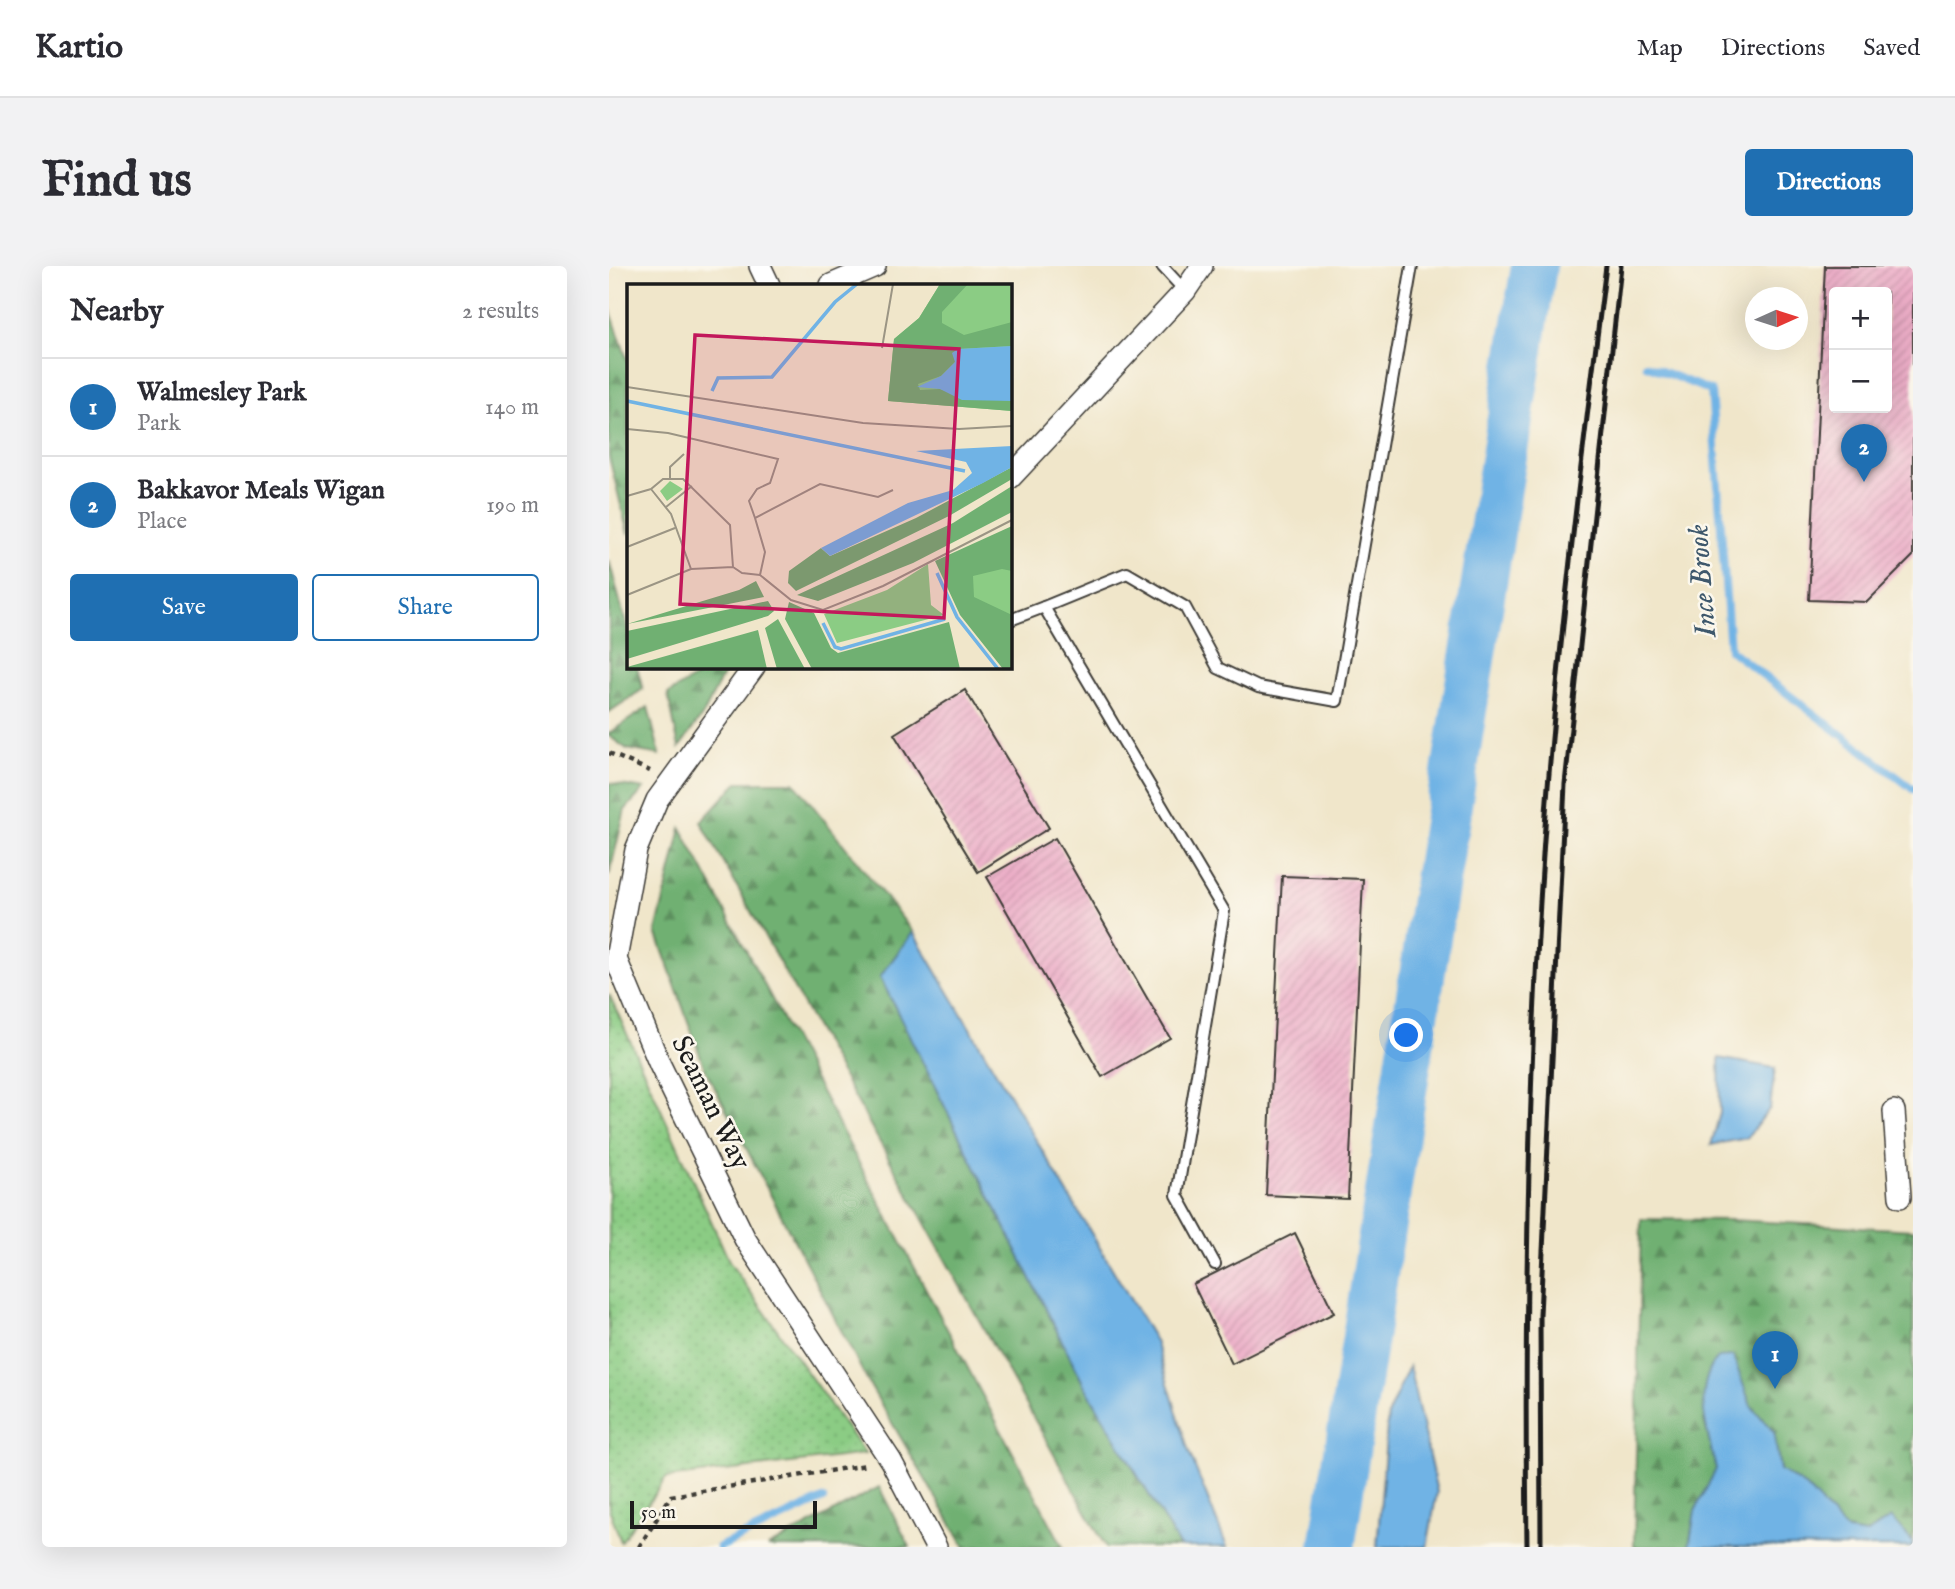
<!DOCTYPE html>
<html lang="en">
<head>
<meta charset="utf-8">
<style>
  :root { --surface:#fff; --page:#f2f2f3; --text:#2b2b33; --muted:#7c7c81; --line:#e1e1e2; --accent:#1f6fb2 }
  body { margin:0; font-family:"IM FELL English",serif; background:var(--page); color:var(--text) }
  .controls { position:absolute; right:21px; top:21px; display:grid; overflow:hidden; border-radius:7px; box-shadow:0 7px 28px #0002 }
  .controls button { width:63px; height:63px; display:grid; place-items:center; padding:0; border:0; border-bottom:2px solid var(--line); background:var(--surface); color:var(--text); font:35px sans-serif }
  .compass { position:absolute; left:1136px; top:21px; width:63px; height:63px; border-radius:50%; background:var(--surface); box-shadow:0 7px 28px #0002; rotate:87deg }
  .scale { position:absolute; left:21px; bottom:18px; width:187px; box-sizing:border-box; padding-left:7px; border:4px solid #1c1c1c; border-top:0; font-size:19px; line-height:24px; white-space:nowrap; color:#1c1c1c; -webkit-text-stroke:5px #fbf7ec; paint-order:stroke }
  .you { position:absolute; left:798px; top:770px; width:24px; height:24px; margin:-18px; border:5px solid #fff; border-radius:50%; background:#1a73e8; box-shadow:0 0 0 10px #1a73e833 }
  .badge { display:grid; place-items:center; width:46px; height:46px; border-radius:50%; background:var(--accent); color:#fff; font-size:23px; font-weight:700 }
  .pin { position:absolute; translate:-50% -58px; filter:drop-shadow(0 2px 4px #0008) }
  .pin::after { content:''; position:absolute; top:37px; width:24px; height:21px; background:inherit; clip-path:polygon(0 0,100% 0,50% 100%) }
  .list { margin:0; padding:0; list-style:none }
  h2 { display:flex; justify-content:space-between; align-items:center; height:91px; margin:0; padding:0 28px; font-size:30px }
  h2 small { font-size:23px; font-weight:400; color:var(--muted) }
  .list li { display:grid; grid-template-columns:46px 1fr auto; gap:21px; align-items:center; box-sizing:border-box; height:98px; padding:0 28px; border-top:2px solid var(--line) }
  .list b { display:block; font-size:26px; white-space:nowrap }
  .list p { margin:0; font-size:23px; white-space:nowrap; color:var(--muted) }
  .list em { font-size:23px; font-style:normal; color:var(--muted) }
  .actions { display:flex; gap:14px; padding:21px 28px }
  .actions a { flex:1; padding:16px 0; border:2px solid var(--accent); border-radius:7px; text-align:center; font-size:24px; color:var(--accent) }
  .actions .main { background:var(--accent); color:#fff }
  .map { position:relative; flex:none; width:1304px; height:1281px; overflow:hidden; border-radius:7px }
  header { display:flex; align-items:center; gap:42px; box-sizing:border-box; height:98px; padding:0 35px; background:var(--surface); border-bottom:2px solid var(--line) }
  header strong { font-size:33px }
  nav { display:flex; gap:38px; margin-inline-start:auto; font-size:24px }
  .intro { display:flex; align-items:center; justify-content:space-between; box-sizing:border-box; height:168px; padding:0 42px }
  h1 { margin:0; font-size:49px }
  .button { padding:18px 32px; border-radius:7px; background:var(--accent); color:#fff; font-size:24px; font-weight:700 }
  main { display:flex; gap:42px; padding:0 42px }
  aside { flex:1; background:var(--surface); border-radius:7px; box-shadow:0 7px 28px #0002 }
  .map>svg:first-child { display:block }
</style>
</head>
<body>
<header>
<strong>Kartio</strong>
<nav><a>Map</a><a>Directions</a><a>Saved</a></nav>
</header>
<div class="intro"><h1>Find us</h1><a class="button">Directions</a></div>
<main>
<aside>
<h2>Nearby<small>2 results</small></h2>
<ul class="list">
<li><span class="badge">1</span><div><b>Walmesley Park</b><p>Park</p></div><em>140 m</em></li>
<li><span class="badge">2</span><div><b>Bakkavor Meals Wigan</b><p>Place</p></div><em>190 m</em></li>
</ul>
<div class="actions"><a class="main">Save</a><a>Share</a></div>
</aside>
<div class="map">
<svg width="1304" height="1281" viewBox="0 0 1304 1281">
  <defs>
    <pattern id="grass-dots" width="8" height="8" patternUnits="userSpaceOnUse" patternTransform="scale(1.75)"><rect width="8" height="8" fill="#8bcc84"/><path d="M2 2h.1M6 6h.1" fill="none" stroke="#77af71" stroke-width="1.8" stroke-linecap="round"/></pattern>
    <pattern id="forest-firs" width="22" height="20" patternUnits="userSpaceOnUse" patternTransform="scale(1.75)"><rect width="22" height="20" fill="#70b072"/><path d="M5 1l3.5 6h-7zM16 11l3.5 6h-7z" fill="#5b8e5d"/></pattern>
    <pattern id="building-hatch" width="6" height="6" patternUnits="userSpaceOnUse" patternTransform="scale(1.75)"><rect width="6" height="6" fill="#ecadc7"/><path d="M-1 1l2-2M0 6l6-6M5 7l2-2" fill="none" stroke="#ca94aa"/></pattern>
  </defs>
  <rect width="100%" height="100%" fill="#fbf7ec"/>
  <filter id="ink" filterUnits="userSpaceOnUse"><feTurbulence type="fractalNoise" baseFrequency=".0143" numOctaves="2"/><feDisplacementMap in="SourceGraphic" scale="14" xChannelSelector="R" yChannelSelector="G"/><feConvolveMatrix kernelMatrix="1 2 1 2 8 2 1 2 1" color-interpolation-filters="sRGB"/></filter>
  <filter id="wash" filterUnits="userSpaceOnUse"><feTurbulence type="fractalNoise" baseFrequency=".00686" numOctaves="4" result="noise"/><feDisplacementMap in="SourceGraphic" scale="28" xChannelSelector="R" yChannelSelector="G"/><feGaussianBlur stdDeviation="1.57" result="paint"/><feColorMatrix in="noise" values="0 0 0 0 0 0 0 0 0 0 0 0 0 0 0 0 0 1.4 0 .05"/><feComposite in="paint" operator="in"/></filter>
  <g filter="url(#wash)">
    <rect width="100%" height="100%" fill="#f0e6ca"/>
    <path fill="url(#grass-dots)" stroke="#547450" stroke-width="2" d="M0,728L121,997L256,1188L57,1212L12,1276L0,1242Z"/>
    <g fill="url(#forest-firs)" stroke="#466647" stroke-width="2">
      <path d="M0,40L19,96V268L0,191Z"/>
      <path d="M0,294L19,366V401H28L34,423L0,446Z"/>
      <path d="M103,401H118L95,447L70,482L59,428Z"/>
      <path d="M39,441L51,489L18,483L0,470V467Z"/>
      <path d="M129,516H185L304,666L271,711L474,1117L571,1281H497L495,1278L92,556Z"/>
      <path d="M0,517L35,523L16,544L0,610Z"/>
      <path d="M72,562L454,1281H356L259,1116L96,803L47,666Z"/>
      <path d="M1032,953L1123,954L1304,964V1276L1282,1252L1257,1268L1238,1265L1197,1221L1171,1204L1165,1166L1142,1140L1124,1091L1095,1154L1108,1203L1086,1245L1080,1281H1025Z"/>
      <path d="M270,1221L301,1281H159Z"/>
    </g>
    <g fill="#70b3e5" stroke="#466880" stroke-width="2">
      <path d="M304,666L546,1075L580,1186L618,1281H571L474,1117L271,711Z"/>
      <path d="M1110,792L1166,802L1161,842L1138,872L1102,879L1111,847Z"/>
      <path d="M1124,1090L1142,1140L1165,1166L1171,1204L1197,1221L1238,1265L1257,1268L1282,1252L1304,1276V1281H1080L1086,1245L1107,1203C1098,1166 1083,1122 1109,1091Z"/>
      <path d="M800,1100L828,1226L818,1281H768L779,1148Z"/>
    </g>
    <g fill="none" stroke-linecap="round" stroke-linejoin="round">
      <g stroke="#70b3e5" stroke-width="8">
        <path d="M1037,99L1102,125L1121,384L1304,523"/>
        <path d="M110,1281L214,1233"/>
      </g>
      <path stroke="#70b3e5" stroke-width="46" d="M723,1281L925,0"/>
    </g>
    <g id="blocks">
      <g fill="url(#building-hatch)" fill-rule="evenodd">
        <path d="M1216,0H1304V290L1258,336L1200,334ZM1225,26H1278V142H1225Z"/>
        <path d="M356,424L440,562L369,606L285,468Z"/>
        <path d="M446,572L561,772L493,811L378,611Z"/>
        <path d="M673,610L754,613L739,933L657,929Z"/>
        <path d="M686,967L725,1047L623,1098L584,1018Z"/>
      </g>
    </g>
  </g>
  <g filter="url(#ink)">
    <use href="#blocks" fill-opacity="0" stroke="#3c3a36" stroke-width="2"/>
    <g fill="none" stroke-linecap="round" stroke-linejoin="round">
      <g stroke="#3c3a36" stroke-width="14">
        <g id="service">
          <path d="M553,0L576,25"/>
          <path d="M435,341L518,307L576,341L609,402L649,421L728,435L803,0"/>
          <path d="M401,354L435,341L615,645L568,929L606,998"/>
        </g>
      </g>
      <g stroke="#3c3a36" stroke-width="24">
        <g id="minor">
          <path d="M151,0L160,19"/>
          <path d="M222,19L266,0"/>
          <path d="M401,212L576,25L593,0"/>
          <path d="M145,401L48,534L27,584L7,693L51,799L136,973L282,1195L327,1281"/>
          <path d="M1285,845L1291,931"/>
        </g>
      </g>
      <g stroke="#3c3a36" stroke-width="4.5" stroke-dasharray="5 5" stroke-linecap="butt">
        <path d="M0,487L41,505"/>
        <path d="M30,1281L62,1230L257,1199"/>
      </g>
      <use href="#service" stroke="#fff" stroke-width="10"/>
      <use href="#minor" stroke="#fff" stroke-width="21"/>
      <g stroke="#1c1c1c" stroke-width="5">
        <path d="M918,1281C915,1027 919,773 939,520C953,346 975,173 997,0"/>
        <path d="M932,1281L931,1049L956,518L1012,0"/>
      </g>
    </g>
  </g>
  <g text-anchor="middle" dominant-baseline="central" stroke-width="5" stroke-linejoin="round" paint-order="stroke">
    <g font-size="28" fill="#1c1c1c" stroke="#fbf7ec">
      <text transform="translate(101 837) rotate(64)">Seaman Way</text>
    </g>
    <g font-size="30" font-style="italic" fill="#3e586c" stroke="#fbf7ec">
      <text transform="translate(1094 315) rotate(-94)">Ince Brook</text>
    </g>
  </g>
  <g transform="translate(18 18)">
    <rect width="385" height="385" fill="#f0e6ca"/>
    <path d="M313,0H385V127L261,117L267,55L292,34ZM43,197L56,205L40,217L33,207ZM301,280L304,321L317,331L210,359L197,330L260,306Z" fill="#8bcc84"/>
    <path d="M313,0H341L315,28V39L337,51L385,38V62L331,65L328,78L314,92L291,100L293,106L313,105L332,112L385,117V127L261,117L267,55L292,34ZM385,183V195L322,232L169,307L161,299L162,287L194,264L203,272L289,234ZM385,202V228L286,279L191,317L170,311L326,239ZM385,242V385H376L333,331L308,277ZM129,297L137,313L0,340L112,306ZM141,317L147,327L141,332L0,375V347ZM162,318L187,329L204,364L211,369L322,338L333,385H185L158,335ZM151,335L178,385H150L138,344ZM131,346L140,385H0V383Z" fill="#70b072"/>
    <path d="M375,285L385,287V331L347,313L346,292Z" fill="#8bcc84"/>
    <path d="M385,62V117L335,116L313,105L290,103L314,92L328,78L325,69L331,65ZM385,162V183L356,199L203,272L194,264L281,219L326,206L345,189L339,178L289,167Z" fill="#70b3e5"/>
    <path fill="none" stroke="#70b3e5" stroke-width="3.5" d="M85,107L91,94L145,93L208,18L230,0M0,117L338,187M310,289L330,333L371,385M196,339L208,363L214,365L318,335"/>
    <path fill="none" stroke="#9b9584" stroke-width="2" d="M29,0H60M255,64L266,0M0,103L236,139L332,145L385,142M0,145L41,149L151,175L143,199L130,205L122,217L128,234M43,194V183L57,170M24,205L44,230L64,285M0,212L24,205L36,195H56L103,241L106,283L115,289L133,291M39,223L65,202M0,263L48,244M133,291L164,316L196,326L256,302L385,236M133,291L138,268L128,234L193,200L251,213L266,206M0,311L64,285L106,283"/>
    <path fill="#c2185b" fill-opacity="0.15" stroke="#c2185b" stroke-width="3.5" d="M68,51L332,65L317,334L53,320Z"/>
    <rect width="385" height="385" fill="none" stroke="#1c1c1c" stroke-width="3.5"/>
  </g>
</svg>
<div class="controls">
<button>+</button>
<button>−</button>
</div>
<svg class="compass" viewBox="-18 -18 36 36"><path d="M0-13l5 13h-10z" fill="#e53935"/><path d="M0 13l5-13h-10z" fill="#7c7c81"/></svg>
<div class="scale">50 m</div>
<div class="you"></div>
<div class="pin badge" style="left:1166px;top:1123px">1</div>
<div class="pin badge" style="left:1255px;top:216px">2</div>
</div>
</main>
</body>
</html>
